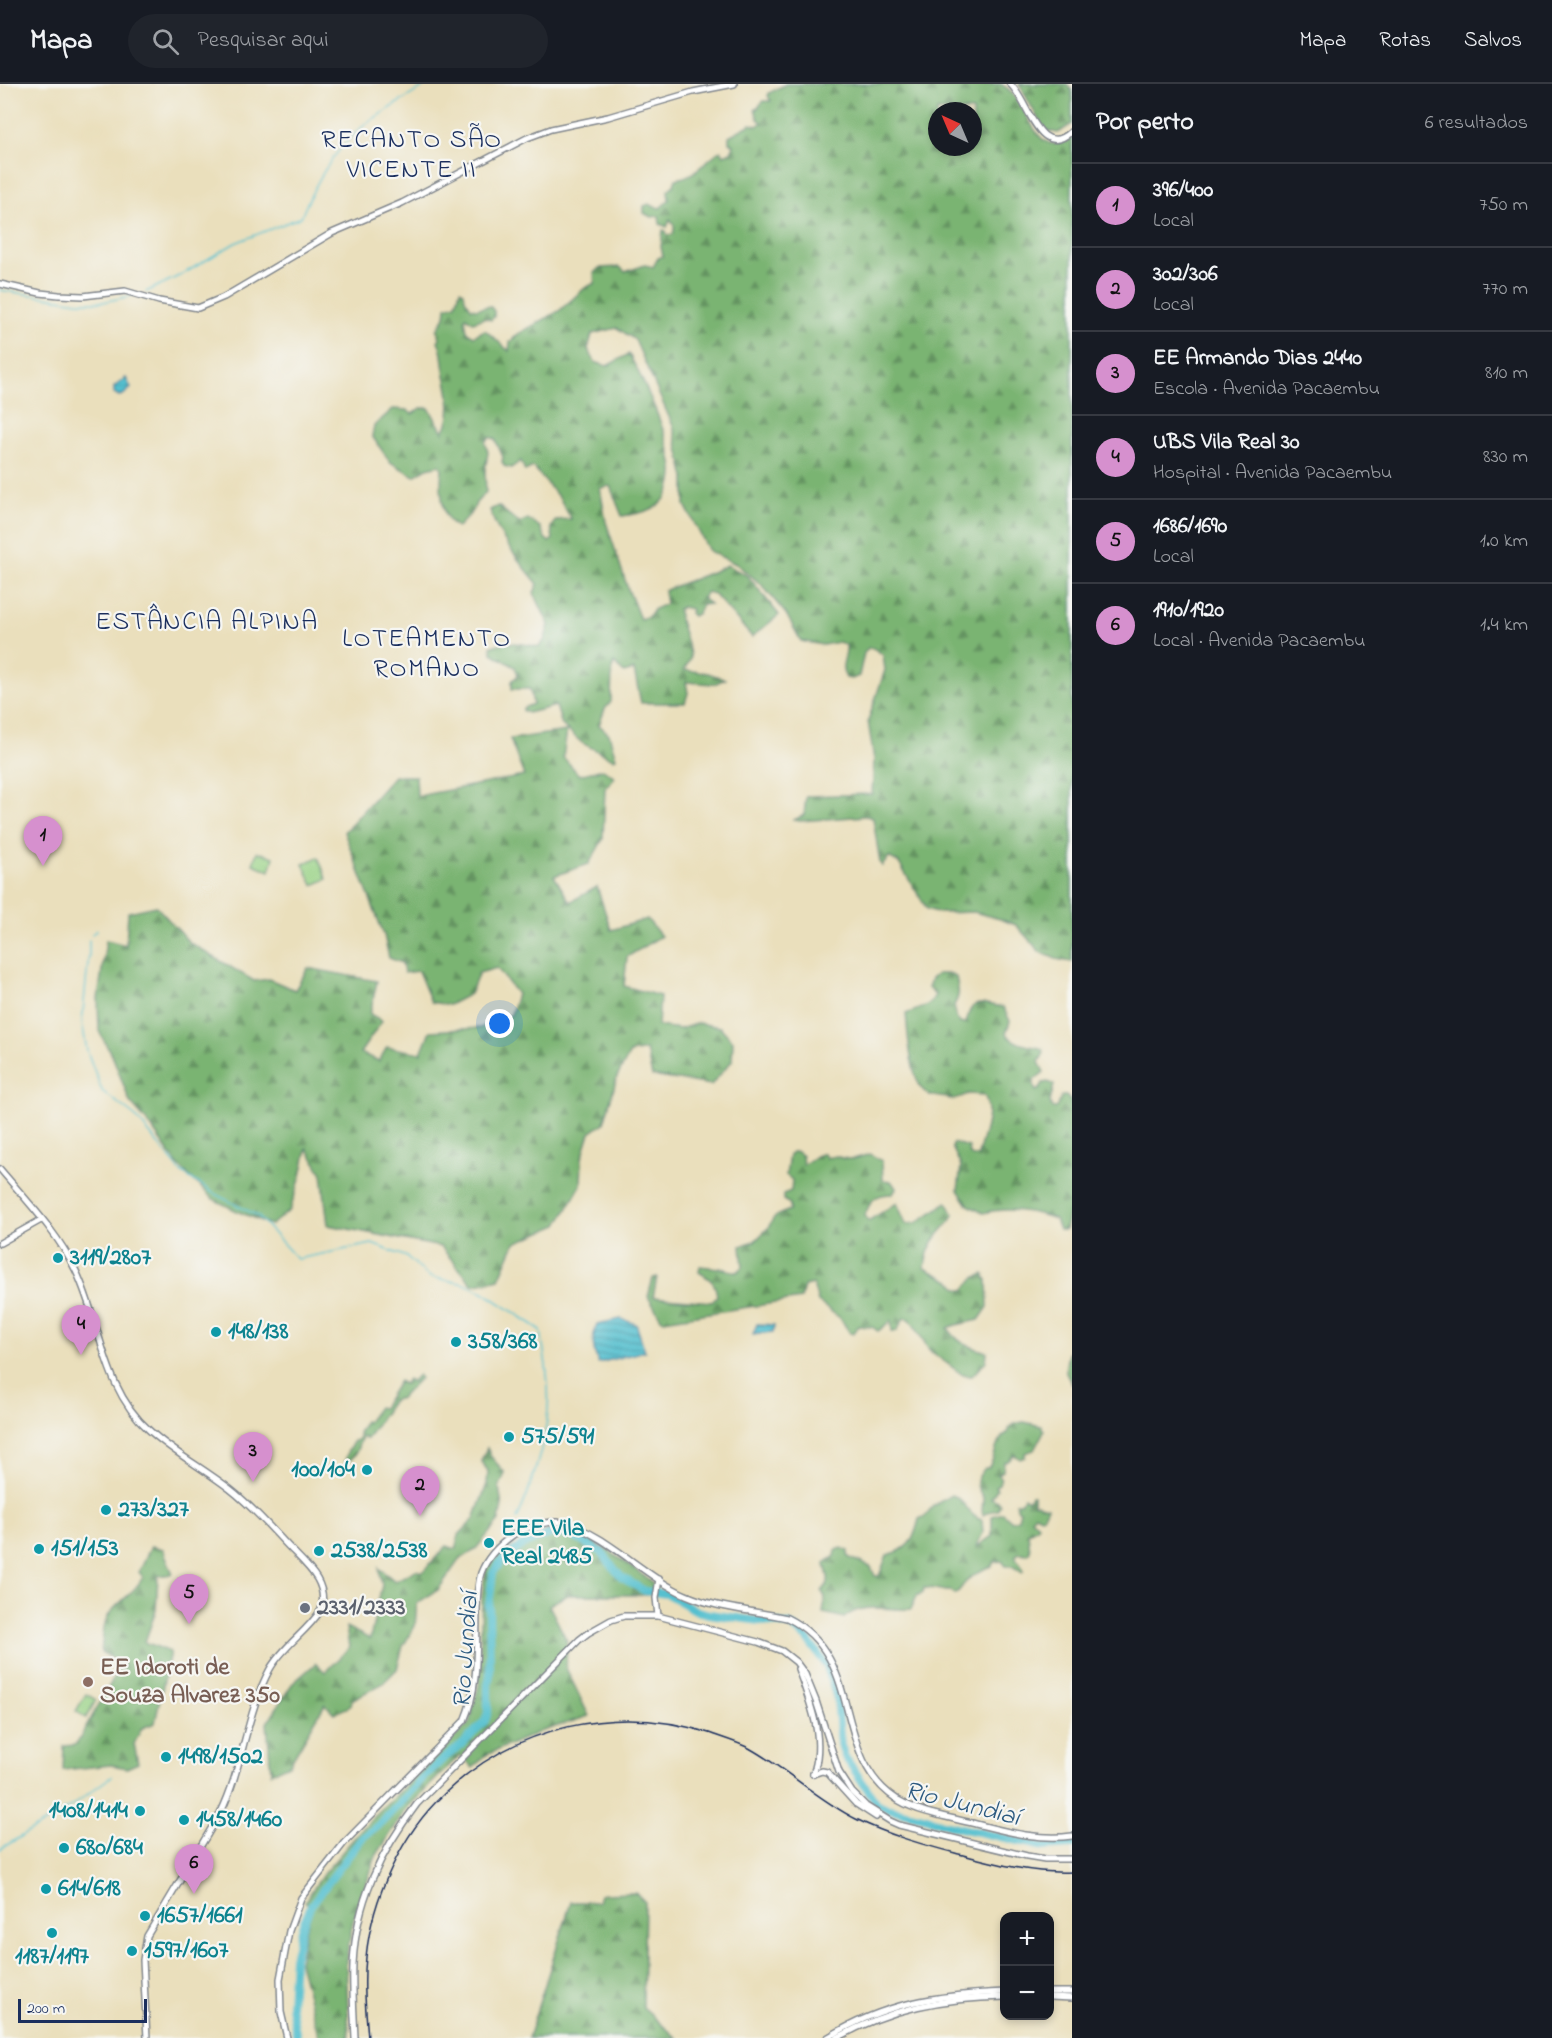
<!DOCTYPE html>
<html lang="pt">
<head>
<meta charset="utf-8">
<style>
  :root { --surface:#171b24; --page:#20242c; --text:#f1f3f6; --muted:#9ea1a6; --line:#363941; --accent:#d690ce }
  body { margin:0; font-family:"Indie Flower",sans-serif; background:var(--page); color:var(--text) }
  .controls { position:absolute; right:18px; bottom:18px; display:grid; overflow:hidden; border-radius:12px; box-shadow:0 3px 9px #0003 }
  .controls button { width:54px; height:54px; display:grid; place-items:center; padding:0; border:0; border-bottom:2px solid var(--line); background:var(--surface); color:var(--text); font:30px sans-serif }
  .compass { position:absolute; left:928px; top:18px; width:54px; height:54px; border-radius:50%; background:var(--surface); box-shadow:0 3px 9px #0003; rotate:316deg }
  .scale { position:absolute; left:18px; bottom:15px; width:129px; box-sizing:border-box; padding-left:6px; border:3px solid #1b2f5e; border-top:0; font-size:16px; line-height:21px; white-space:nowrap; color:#1b2f5e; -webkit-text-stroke:4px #f6f6f2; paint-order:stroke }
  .you { position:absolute; left:500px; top:940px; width:21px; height:21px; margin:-15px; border:4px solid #fff; border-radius:50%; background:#1a73e8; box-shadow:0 0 0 9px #1a73e833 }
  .badge { display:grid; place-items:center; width:39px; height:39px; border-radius:50%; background:var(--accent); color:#111; font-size:20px; font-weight:700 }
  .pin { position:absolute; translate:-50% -50px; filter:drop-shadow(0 2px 3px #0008) }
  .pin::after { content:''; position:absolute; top:32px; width:21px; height:18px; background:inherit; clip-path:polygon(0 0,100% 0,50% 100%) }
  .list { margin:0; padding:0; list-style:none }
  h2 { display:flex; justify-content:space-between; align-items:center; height:78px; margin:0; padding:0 24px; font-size:26px }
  h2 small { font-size:20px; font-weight:400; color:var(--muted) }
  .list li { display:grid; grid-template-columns:39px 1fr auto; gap:18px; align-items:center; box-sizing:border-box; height:84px; padding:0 24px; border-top:2px solid var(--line) }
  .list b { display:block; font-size:22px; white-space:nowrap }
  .list p { margin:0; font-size:20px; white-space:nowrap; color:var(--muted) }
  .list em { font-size:20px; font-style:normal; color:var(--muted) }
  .icon { flex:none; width:33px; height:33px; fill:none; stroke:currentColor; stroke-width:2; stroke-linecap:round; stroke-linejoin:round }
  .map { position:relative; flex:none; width:1072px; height:1954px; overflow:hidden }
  header { display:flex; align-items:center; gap:36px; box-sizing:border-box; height:84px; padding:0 30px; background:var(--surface); border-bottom:2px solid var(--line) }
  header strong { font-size:28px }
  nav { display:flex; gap:33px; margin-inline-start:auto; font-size:21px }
  .search { width:420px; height:54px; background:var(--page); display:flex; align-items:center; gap:15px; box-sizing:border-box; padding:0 21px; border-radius:33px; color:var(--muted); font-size:22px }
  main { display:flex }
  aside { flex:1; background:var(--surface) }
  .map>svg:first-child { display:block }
</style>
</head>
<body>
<header>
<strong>Mapa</strong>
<div class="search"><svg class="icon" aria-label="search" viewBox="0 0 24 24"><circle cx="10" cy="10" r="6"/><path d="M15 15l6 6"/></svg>Pesquisar aqui</div>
<nav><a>Mapa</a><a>Rotas</a><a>Salvos</a></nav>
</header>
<main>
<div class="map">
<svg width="1072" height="1954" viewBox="0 0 1072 1954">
  <defs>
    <pattern id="forest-firs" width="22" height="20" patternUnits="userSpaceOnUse" patternTransform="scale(1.5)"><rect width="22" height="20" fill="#7ab472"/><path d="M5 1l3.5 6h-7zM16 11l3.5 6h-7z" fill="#639361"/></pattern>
    <pattern id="water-rules" width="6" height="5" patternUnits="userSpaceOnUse" patternTransform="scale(1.5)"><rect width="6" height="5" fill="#55c0cf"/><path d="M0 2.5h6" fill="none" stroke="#469cab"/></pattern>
  </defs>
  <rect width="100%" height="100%" fill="#f6f6f2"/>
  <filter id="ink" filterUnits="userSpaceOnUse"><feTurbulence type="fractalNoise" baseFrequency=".0167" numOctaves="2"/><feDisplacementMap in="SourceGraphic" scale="12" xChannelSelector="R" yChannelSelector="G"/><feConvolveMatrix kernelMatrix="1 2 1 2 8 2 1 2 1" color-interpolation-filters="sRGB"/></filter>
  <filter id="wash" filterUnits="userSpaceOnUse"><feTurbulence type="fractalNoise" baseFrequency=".008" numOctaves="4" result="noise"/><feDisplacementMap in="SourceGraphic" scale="24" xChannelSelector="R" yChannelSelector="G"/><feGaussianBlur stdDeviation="1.35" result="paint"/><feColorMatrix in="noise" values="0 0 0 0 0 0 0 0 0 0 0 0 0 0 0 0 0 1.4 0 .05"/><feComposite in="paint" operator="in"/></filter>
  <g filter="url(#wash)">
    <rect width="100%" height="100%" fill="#eadfbc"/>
    <g fill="#99d285" stroke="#5a8072" stroke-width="1.5">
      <path d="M257,768L274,773L270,787L253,780Z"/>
      <path d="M318,773L327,795L313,801L303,780Z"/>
      <path d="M86,1610L96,1616L86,1634L76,1627Z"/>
    </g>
    <g fill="url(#forest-firs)" stroke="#4a7268" stroke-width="1.5" fill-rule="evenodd">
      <path d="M786,0H1000C1030,11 1030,80 1072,54V878L1056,875L1040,868L1016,841L1000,835L974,828L940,829L927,825L899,779L889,773L882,782L880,779L873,734L866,732L800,737L794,736L804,731L806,712L872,710L874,676L868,637L885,586L883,571L873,564H868L864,569L859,592L852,595L846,594C838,582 848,572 846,561L839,558L823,561L801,557L786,530L761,500L736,480L709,467L685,421V394L673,342L635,256L617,244L592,250L588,265L595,278L607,282L629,270C646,301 668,350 673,384C674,395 670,411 661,419C651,428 635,430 622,432L610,402L600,404L606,438L628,505L640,535L649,532L654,525L666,520L664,507C685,497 707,492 727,481L748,492L779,531L752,553L714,510L707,508L702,514L710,520L702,521L698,529L693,532L690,529L691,525L682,523L678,525L680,537L690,569V575L684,586L708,589L725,595L714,600L686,598L688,609L685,619H641L634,586L624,589L614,579L612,585L611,618L605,625L599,641L609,650L616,674L613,675L582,659L562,641L556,622L528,629L523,627V624L533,620L530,605H512V597L518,591L515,583L492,569L491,563C503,556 526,560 539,563L544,557L549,541L534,509L538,500C520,478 498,453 490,426L498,422L519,439L528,435L540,443L545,454L549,458L553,455L551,443L556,436L571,435L560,415L533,383L525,387L521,377L511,384L504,382L502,378L503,373L495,355L489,353L485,358L488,368L485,387L486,408L476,419L473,427L458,443C440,438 440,400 442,385L440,381L427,384L414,392L390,378L372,352L374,342L393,325L407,326L412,330L421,324H429L443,348C455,329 448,306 444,286C442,275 443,267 438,257L440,254L437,246L445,233L446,223L456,220L460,206L464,208L465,215L471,224L476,225L490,222L494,227V233L491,236L484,234L473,238L466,233L465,235L467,248L474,252L485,246L509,267L510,258L518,250L559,227L585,204L595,199L594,189L599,184L620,183L625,188L645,181L653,183L658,174L663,172L661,163L663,146L666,147L667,151H672L674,147V141L670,136L667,143L660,140L659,132L651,133L644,129V122L649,120L652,122L660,124L669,116L668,106L674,101L676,95C698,91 703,78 721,66L724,71L731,68L734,61L729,58V52L751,40L757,42L762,38L758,35L755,25L758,24L763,17H771L768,12L769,9ZM937,27H973V63H937Z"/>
      <path d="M1019,0H1067L1072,7V40L1058,49L1047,47L1040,38Z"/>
      <path d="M567,647L563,673L579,691L603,685L615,693L605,704L603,755L589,780L554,792L570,818L597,803L611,846L647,835L661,852L627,873L624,902L660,912L658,942L680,945L698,939L720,943L733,957L732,977L711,1001L652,992L646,966L630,969L617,993L604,1039L590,1049L582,1074L581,1101L558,1141L515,1159L499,1195L473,1201L441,1163L328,1141L322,1090L307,1064L301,1092L290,1126L271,1141L239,1128L213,1115L177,1080L149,1040L130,1018L114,976L99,947L98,915L106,856L126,861L128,828L156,822L190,859L254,897L269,895L295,906L308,884L377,897L370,930L382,937L360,969L379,977L387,963L421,969L430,947L480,944L511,931L517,910L497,884L479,889L470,910L449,921L431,918L418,887L404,889L402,879L389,874L384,851L344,748L394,692H416L417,712L524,692L510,655Z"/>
      <path d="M937,890H949L956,893C958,904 961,911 954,921L956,934L960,939H966C968,934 968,928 971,925C976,915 994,922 1003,923L1010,937L1006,950C1017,962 1029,961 1043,965L1044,969L1039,978L1044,988L1034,996V1003L1036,1007L1040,1005L1043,999L1048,998L1054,1001L1050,1018L1052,1024H1056L1062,1012H1066L1071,1017L1072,1121L1071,1120L1065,1146H1059L1055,1135C1033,1127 1006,1123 983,1129L968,1121L958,1106L961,1082L952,1063L954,1059L969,1063L968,1068L973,1073L978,1071C982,1052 994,1029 984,1011L968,1010L953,1016C945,1011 933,1015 926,1009C910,996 908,950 906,930C917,925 930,924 935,911L928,904L931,895Z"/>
      <path d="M792,1068H797L802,1072L803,1081L816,1072L824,1069L826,1074L836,1072C848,1078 858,1074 870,1070L882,1077L883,1096L891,1097L896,1104L893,1110C875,1110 871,1115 865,1131L868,1137L897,1119L906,1140L916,1139L947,1118L954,1131C949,1140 941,1146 935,1155C929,1163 926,1174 925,1184L951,1197L958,1205L964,1206L974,1194L984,1190L987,1196L988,1223L979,1236L956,1241L948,1244C958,1260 970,1263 987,1268L986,1277L972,1292L963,1291L930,1267L910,1235L904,1234L897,1247H892L891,1237L878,1247L872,1243L858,1242L854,1250L850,1249L840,1234L818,1218L813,1200L804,1202L801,1215L664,1236L661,1234L648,1213L653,1194L657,1193L653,1213L712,1218L717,1213C716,1199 711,1195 699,1188L700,1182L720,1184L737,1188L743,1183L741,1162L756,1156L768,1144L773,1135L780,1130L790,1126V1120L783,1116V1110L791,1107L792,1096L786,1091L789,1071Z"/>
      <path d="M1072,1267V1301L1065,1287L1068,1270Z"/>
      <path d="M418,1291L420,1294L401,1314L393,1316L367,1355L362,1353C357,1361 358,1375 345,1378L348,1366L354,1357H356L360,1352L358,1349L365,1337L367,1338L378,1323L382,1324L399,1297L404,1300L408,1295L411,1298Z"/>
      <path d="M1024,1338L1041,1342L1044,1347L1034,1366L1025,1369V1373L1020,1375L1015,1371L1008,1377L1004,1378L1003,1387L998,1390L1001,1393L999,1400L995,1402L997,1405L991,1414L998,1417L1000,1421L998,1426L988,1428L983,1431L982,1428L983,1413C974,1400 975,1396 985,1384H988C997,1372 994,1357 1007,1349C1009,1341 1016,1339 1024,1338Z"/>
      <path d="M487,1364L492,1374L505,1389L499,1404L502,1421L499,1437L475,1466L459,1476L438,1506L417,1519L415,1542L403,1562L397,1585L382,1600L353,1615L349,1623L334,1629L325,1620L289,1681L271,1689L267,1639L292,1600L316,1579L325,1588L349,1564L346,1543L370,1555L382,1501L379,1484L395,1497L416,1486L422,1488L447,1462L455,1465L459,1451L474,1435L487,1400L488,1387L481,1377Z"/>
      <path d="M951,1411C966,1415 968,1433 982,1436L983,1449L976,1463L992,1452V1432L1003,1429L1012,1437L1018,1435L1020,1427L1018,1426L1015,1419H1020L1024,1413L1028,1416L1031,1411H1033V1419L1048,1423L1044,1432L1041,1433L1035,1430L1031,1434L1038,1441L1036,1444L1028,1448L1030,1467L1027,1470L1020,1469L1016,1471V1474L1024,1486L1022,1488L1012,1482H1006L1002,1477L994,1478L992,1482C983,1485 972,1491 965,1499C961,1503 961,1506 955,1510L951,1507C942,1508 934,1503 924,1504L923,1508L917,1512L911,1525C888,1527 862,1517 844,1534L823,1529L825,1513L822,1508C823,1505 825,1504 827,1501C831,1494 825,1486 825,1479L835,1472L836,1466L842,1464L848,1467V1473L871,1483L875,1492H879L887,1471C909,1466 914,1456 919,1435L925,1432L933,1422Z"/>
      <path d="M548,1446C587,1445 620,1476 651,1497L653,1501L652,1511H567L549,1521L567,1557L566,1584L589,1632L539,1648L486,1671L473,1684L460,1671L407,1724L376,1772L353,1837L346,1876L349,1954H319L299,1878L306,1843L312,1825L305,1817L324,1789L363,1744L469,1639L479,1601L482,1512L486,1483L501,1466L510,1465Z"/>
      <path d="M151,1462L163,1465L173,1490L158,1492L156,1526L145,1558L170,1568L155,1639L142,1644L134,1660L138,1679L127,1684L111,1681L63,1686L64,1662L75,1661L80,1654L122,1579L101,1568C103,1558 102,1543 107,1534C116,1518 133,1512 143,1493L139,1488Z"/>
      <path d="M636,1809L645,1818L643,1924L677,1954H528L571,1818H598L600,1810Z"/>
    </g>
    <g fill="url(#water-rules)" stroke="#387896" stroke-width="1.5">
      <path d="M126,294L131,304L123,311L119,312L114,309V303Z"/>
      <path d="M621,1235L636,1240L645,1267L598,1279C593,1265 591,1253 597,1240Z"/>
      <path d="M757,1240L774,1241L773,1248L753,1250Z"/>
    </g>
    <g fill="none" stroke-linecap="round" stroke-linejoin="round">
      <g stroke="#55c0cf" stroke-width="1.5">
        <path d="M0,206L78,218H103L131,212"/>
        <path d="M146,208L183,190L235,159L301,133C315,100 332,68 361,44C380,29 407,14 428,0"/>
        <path d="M92,850L97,846"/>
        <path d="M89,856V869L82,938L87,967L102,1007L136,1033L181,1088L213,1109L258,1132L297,1175L372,1160L407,1173L430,1193L465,1200L483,1208L541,1246C544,1271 550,1298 548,1324C547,1353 530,1408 517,1435"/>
        <path d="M502,1476L504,1470"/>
        <path d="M0,1765L69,1724L112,1692"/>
      </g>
      <path stroke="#55c0cf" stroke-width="8" d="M297,1954L291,1922L294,1874L302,1842L311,1821L362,1754L382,1738L424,1693L443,1675L462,1661L485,1637L488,1628V1601L490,1591L489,1521L493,1489L502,1476L523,1461L541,1453L555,1449L570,1451L601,1468L621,1493L645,1507L667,1510L697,1527L709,1530L782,1540L790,1541L799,1548L808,1556L827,1582L837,1615L841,1661L845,1673L877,1719L886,1724L927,1734L943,1740L1031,1760L1044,1763L1072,1761"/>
    </g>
  </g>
  <g filter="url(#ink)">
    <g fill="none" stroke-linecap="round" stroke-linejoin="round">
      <g stroke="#82878d" stroke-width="8">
        <g id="secondary">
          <path d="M1010,0C1028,15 1039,78 1072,47"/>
          <path d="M0,200L40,209L59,211L83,212L125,207L159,217L198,224L224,213L332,149L402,119L527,54L551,45L608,33L693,8L734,0"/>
          <path d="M0,1085C27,1117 58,1149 76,1187C102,1241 102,1304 149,1346C174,1369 203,1384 230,1405C252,1422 269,1442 288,1462C306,1481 329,1498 321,1526C307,1548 283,1562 270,1585C246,1629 243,1683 221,1728L147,1852L143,1876L147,1954"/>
          <path d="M0,1159L41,1136"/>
        </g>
      </g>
      <g stroke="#82878d" stroke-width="8">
        <g id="primary">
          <path d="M658,1532L656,1514L659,1495"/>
          <path d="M798,1585C810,1618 826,1656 813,1690"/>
          <path d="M813,1690L822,1687L827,1688L856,1720L876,1733"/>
          <path d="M1050,1908H1072"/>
          <path d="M1050,1913L1072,1914"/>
          <path d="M287,1954L281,1928L280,1895L289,1847L301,1814L344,1759L464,1637C479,1603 476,1567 477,1530C477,1516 477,1502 481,1489C487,1473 499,1461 513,1451C525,1443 550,1435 565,1439C606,1450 645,1493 686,1511C718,1525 753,1526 787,1534C867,1573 829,1673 898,1716C920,1729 948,1733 972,1739C1005,1747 1038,1757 1072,1752"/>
          <path d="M355,1954C354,1930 352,1904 353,1880C356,1818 380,1768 417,1720L579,1556L588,1549L611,1536L624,1532H658L758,1558L782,1567L796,1578L805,1590L816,1617L839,1688L852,1708L866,1722L890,1737L899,1741L1027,1772L1045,1775H1072"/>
          <path d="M827,1954C886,1918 937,1911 1005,1908"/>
          <path d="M837,1954C891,1924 943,1914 1005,1913"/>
        </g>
      </g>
      <use href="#secondary" stroke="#fff" stroke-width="5"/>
      <use href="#primary" stroke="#fff" stroke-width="5"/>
      <path stroke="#1b2f5e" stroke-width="1.5" d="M368,1954C366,1927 363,1900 366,1873C372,1814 401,1750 445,1709C515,1642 617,1619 709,1649C723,1654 737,1658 749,1664C787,1685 818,1716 856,1735C888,1751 921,1760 955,1769C993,1779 1032,1790 1072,1788"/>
    </g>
  </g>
  <g fill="#0f9aa8" stroke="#f6f6f2" stroke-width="2">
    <circle cx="58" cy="1174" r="6"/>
    <circle cx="216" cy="1248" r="6"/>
    <circle cx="456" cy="1258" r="6"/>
    <circle cx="509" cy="1353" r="6"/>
    <circle cx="367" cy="1386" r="6"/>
    <circle cx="106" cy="1426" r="6"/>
    <circle cx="489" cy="1459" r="6"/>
    <circle cx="39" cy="1465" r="6"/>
    <circle cx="319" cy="1467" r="6"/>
    <circle cx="166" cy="1673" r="6"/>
    <circle cx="140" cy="1727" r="6"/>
    <circle cx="184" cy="1736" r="6"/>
    <circle cx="64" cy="1764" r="6"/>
    <circle cx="46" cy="1805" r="6"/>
    <circle cx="145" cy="1832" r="6"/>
    <circle cx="52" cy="1849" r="6"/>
    <circle cx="132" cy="1867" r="6"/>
  </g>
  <circle fill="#6b7280" stroke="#f6f6f2" stroke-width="2" cx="305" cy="1524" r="6"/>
  <circle fill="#8d6e63" stroke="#f6f6f2" stroke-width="2" cx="88" cy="1598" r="6"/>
  <g text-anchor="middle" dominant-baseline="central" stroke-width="4.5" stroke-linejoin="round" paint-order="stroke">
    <g font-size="24" font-weight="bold" fill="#0d838f" stroke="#f6f6f2" text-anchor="start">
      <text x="70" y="1174">3119/2807</text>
      <text x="228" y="1248">148/138</text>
      <text x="468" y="1258">358/368</text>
      <text x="521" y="1353">575/591</text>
      <text x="355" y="1386" text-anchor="end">100/104</text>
      <text x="118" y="1426">273/327</text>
      <text x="501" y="1445">EEE Vila<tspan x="501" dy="28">Real 2485</tspan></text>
      <text x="51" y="1465">151/153</text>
      <text x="331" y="1467">2538/2538</text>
      <text x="178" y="1673">1498/1502</text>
      <text x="128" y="1727" text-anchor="end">1408/1414</text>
      <text x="196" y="1736">1458/1460</text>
      <text x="76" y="1764">680/684</text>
      <text x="58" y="1805">614/618</text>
      <text x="157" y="1832">1657/1661</text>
      <text x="144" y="1867">1597/1607</text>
      <text x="52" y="1873" text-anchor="middle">1187/1197</text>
    </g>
    <g font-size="24" font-weight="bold" fill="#5b616d" stroke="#f6f6f2" text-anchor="start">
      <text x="317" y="1524">2331/2333</text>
    </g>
    <g font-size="24" font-weight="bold" fill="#785e54" stroke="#f6f6f2" text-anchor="start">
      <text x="100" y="1584">EE Idoroti de<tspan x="100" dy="28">Souza Alvarez 350</tspan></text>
    </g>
    <g font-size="26" letter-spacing="1.5" fill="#1b2f5e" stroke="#f6f6f2">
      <text x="412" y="57">RECANTO SÃO<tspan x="412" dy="30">VICENTE II</tspan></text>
      <text x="207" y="539">ESTÂNCIA ALPINA</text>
      <text x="427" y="556">LOTEAMENTO<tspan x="427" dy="30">ROMANO</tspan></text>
    </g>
    <g font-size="26" font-style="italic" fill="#2c5a80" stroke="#f6f6f2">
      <text transform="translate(467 1566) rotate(-86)">Rio Jundiaí</text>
      <text transform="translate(962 1721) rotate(14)">Rio Jundiaí</text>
    </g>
  </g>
</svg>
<div class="controls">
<button>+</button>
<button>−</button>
</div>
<svg class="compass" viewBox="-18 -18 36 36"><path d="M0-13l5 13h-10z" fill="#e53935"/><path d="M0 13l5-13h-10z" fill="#9ea1a6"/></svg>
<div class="scale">200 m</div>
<div class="you"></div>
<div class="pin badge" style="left:43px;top:782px">1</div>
<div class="pin badge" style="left:420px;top:1432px">2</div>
<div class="pin badge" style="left:253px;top:1398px">3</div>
<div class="pin badge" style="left:81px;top:1271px">4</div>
<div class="pin badge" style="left:189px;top:1540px">5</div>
<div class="pin badge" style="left:194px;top:1810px">6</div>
</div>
<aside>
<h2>Por perto<small>6 resultados</small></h2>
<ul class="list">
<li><span class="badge">1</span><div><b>396/400</b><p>Local</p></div><em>750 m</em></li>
<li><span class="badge">2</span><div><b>302/306</b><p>Local</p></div><em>770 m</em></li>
<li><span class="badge">3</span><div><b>EE Armando Dias 2440</b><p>Escola · Avenida Pacaembu</p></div><em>810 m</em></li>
<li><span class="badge">4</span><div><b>UBS Vila Real 30</b><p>Hospital · Avenida Pacaembu</p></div><em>830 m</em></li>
<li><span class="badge">5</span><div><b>1686/1690</b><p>Local</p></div><em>1.0 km</em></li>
<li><span class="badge">6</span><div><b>1910/1920</b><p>Local · Avenida Pacaembu</p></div><em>1.4 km</em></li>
</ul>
</aside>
</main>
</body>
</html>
